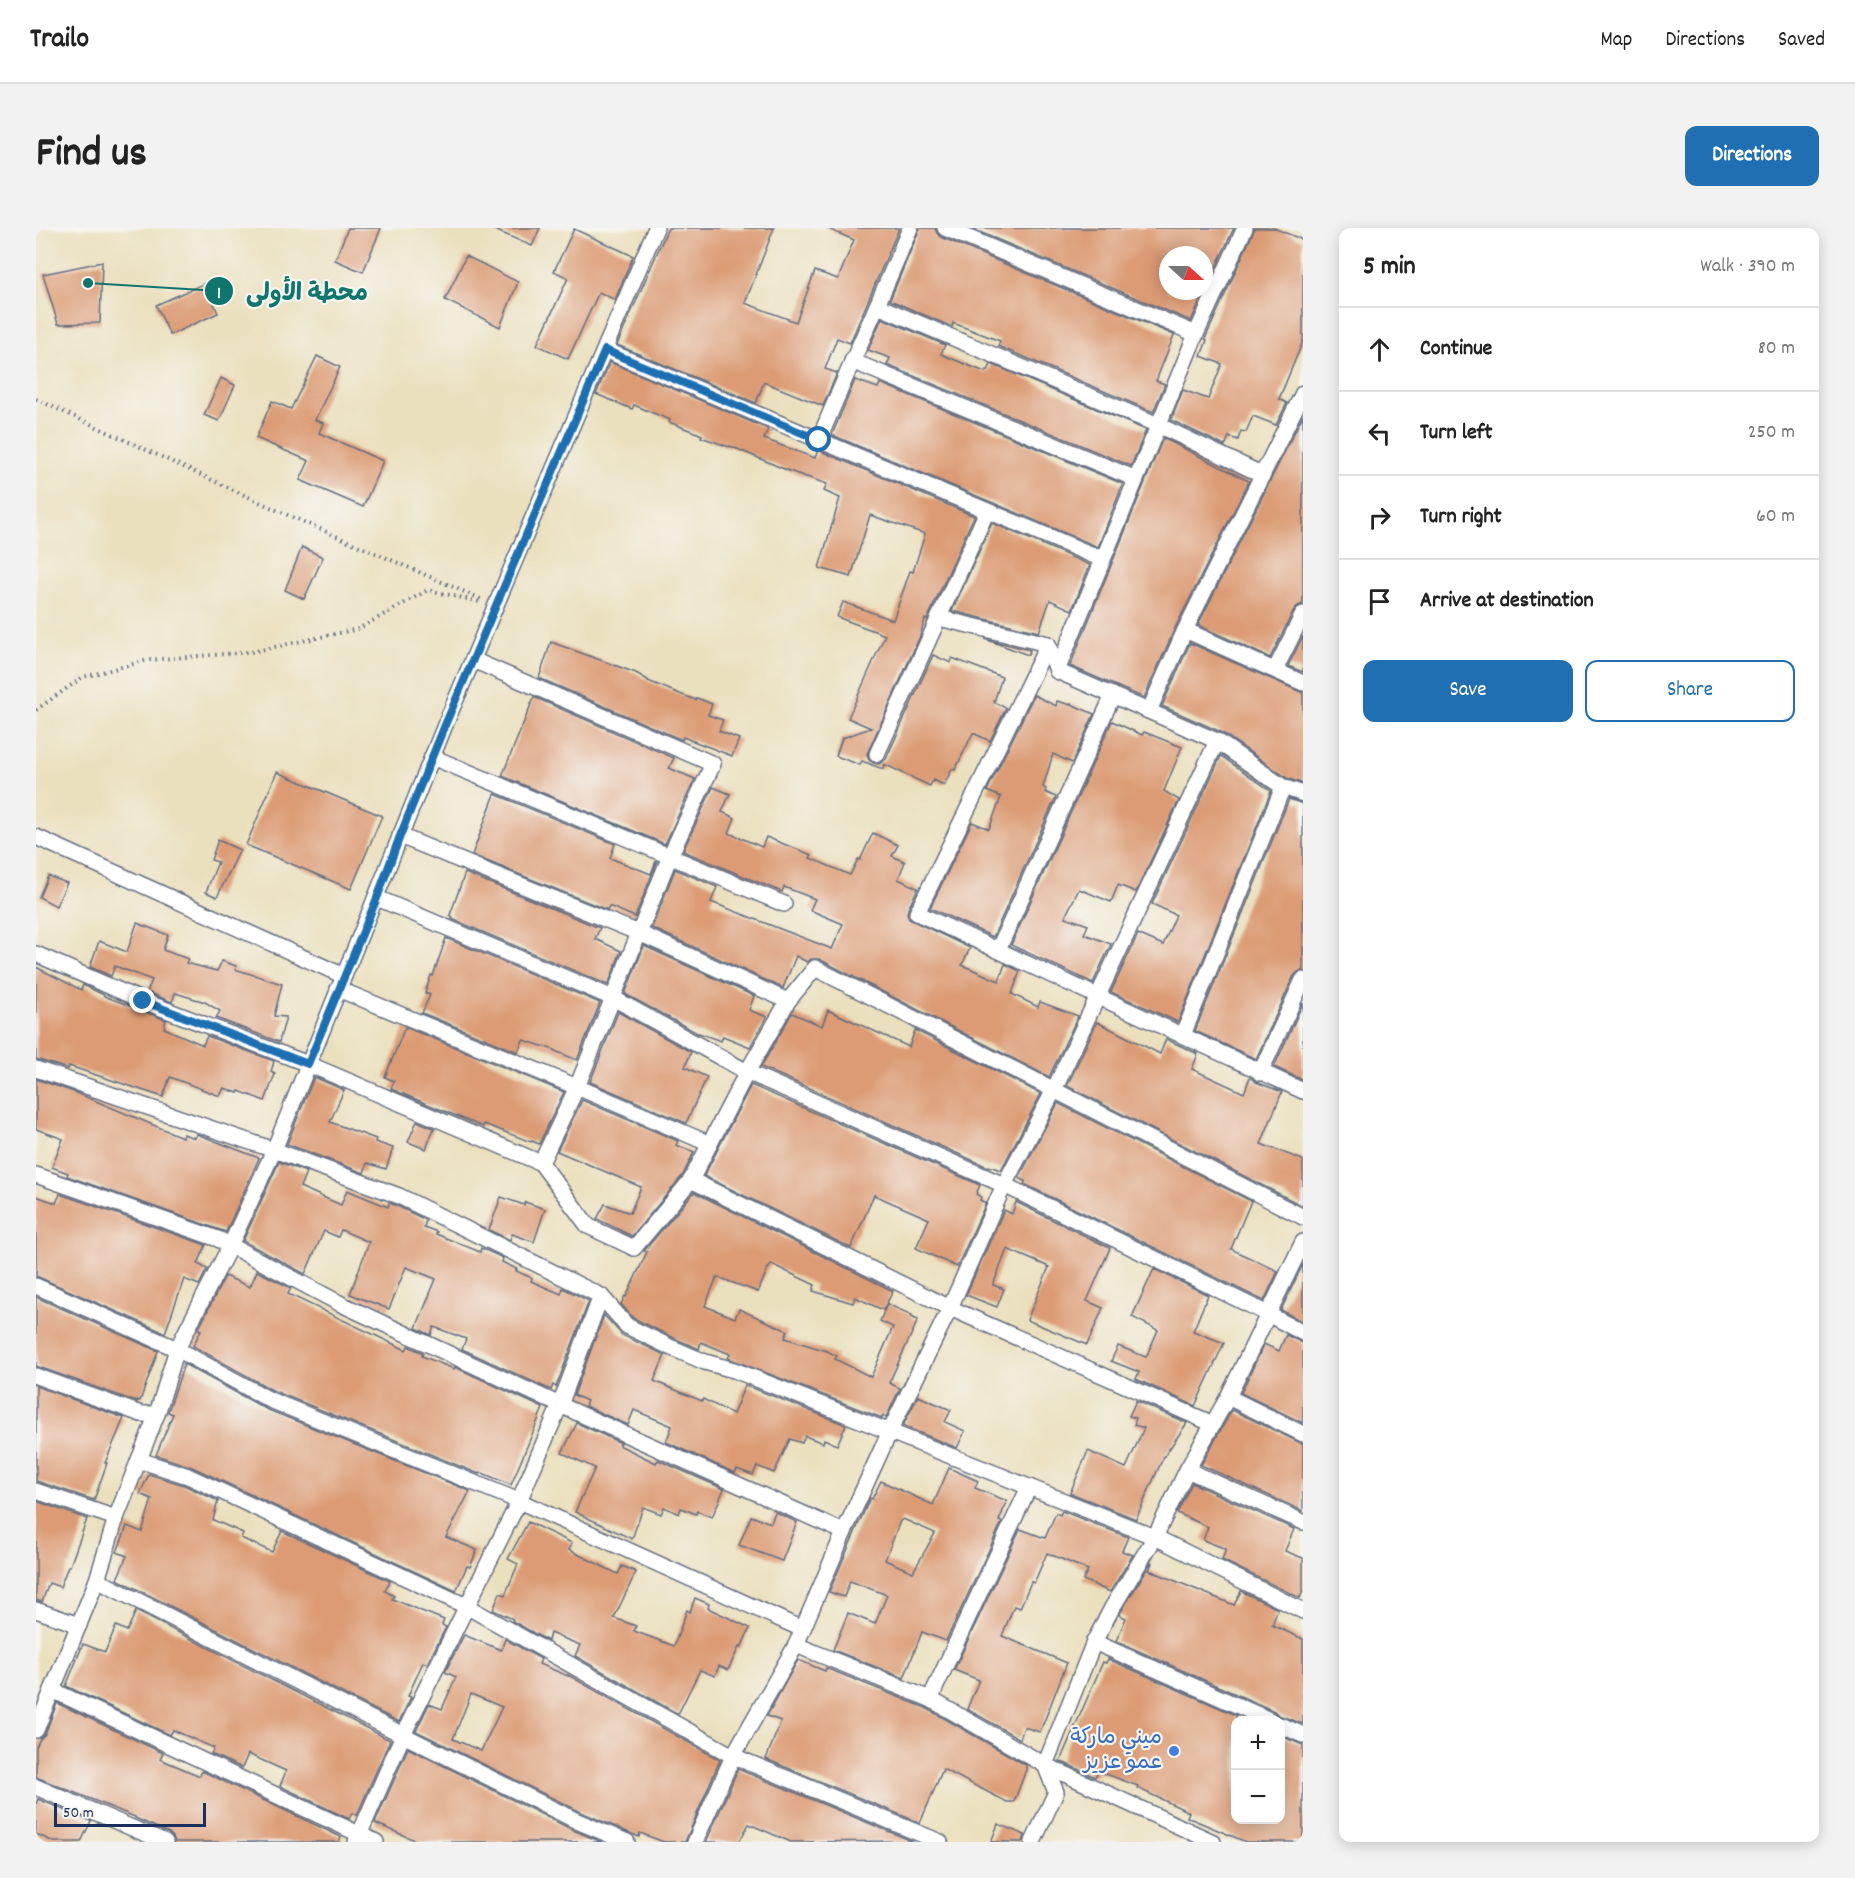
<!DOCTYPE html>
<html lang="en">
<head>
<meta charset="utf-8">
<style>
  :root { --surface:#fff; --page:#f2f2f2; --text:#222; --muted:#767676; --line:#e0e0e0; --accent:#1f6fb2 }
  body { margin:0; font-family:Dekko,"Playpen Sans Arabic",sans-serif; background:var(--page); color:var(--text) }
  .controls { position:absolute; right:18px; bottom:18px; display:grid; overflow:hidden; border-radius:12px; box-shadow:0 3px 15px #0003 }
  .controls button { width:54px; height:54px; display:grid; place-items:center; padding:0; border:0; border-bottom:2px solid var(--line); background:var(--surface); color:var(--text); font:30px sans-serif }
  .compass { position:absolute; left:1123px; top:18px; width:54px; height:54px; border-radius:50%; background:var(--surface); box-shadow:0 3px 15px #0003; rotate:111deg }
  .scale { position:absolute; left:18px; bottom:15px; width:152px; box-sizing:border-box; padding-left:6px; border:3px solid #1b2f5e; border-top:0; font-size:16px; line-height:21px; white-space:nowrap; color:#1b2f5e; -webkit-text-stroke:4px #f6f6f2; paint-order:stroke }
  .stop { position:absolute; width:18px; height:18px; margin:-14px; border:4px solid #1f6fb2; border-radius:50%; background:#fff }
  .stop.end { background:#1f6fb2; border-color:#fff; box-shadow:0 2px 6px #0008 }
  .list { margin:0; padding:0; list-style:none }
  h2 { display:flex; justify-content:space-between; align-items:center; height:78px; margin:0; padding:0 24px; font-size:26px }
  h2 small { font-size:20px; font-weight:400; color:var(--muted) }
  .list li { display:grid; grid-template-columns:39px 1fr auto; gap:18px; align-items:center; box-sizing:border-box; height:84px; padding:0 24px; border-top:2px solid var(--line) }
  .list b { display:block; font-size:22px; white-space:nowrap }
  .list em { font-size:20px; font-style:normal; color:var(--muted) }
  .actions { display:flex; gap:12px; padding:18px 24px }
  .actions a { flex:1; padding:14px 0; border:2px solid var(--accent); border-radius:12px; text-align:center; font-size:21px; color:var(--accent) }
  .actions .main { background:var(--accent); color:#fff }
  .icon { flex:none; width:33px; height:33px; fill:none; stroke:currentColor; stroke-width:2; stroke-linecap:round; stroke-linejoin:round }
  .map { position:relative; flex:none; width:1267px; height:1614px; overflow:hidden; border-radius:12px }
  header { display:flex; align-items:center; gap:36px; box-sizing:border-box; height:84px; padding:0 30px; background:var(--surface); border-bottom:2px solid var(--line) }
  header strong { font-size:28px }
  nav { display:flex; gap:33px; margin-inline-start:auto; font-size:21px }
  .intro { display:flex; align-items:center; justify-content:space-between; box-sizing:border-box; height:144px; padding:0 36px }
  h1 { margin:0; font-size:42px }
  .button { padding:15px 27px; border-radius:12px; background:var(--accent); color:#fff; font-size:21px; font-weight:700 }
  main { display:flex; gap:36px; padding:0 36px }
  aside { flex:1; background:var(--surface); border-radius:12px; box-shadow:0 3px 15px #0003 }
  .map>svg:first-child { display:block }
</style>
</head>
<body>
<header>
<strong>Trailo</strong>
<nav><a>Map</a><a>Directions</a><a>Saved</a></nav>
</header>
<div class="intro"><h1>Find us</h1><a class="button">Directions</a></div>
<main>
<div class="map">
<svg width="1267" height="1614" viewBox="0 0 1267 1614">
  <rect width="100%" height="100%" fill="#f6f6f2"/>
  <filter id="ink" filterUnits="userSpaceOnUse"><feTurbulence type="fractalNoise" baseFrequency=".0167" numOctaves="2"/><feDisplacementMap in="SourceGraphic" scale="12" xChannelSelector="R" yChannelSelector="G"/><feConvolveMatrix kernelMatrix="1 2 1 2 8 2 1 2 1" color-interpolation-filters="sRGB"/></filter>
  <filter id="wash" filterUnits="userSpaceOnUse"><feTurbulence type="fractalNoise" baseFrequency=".008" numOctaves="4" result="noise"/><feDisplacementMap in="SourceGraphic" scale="24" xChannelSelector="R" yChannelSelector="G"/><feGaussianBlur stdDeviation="1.35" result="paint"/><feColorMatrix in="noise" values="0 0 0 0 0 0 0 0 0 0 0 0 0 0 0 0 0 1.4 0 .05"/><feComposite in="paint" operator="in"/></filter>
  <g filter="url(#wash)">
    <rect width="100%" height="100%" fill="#ebe0be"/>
    <g id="blocks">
      <g fill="#dc9b74" fill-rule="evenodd">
        <path d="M312,0H345L327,44L299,32Z"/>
        <path d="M454,0H504L496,18Z"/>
        <path d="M632,0H738L709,75L760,94L779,43L802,51L818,12L790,0H863L814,115L801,110L789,141L801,145L787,178L728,154L720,175L581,117Z"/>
        <path d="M884,0H899L901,5L905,9L1138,107L1120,153L1129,156L1117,184L962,118L964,113L917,95L916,99L854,72Z"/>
        <path d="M934,0H1198L1155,93ZM1132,27H1168V63H1132Z"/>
        <path d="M1219,0H1238L1267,12V113L1243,171L1251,175L1240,197L1217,188L1210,204L1205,203L1202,212L1193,209L1189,218L1135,192L1147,162L1172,171L1186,136L1165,128L1171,112L1169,111Z"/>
        <path d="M538,1L597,28L579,72L563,64L532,131L501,117L532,50L518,43Z"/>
        <path d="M430,28L482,54L464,99L409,72Z"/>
        <path d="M66,34L64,95L22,96L7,46Z"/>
        <path d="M169,55L182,85L134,107L120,77Z"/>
        <path d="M846,90L909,117L905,126L919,132L949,144L950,142L952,143L955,136L1110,202L1095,238L851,137L854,130L832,122Z"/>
        <path d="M281,128L304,139L279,192L287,195L283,205L347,233L327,279L264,252L273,233L220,210L236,173L255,181Z"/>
        <path d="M574,134L732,201L728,211L779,230L782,222L938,288L891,392L889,391L884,408L831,526L833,532L838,535L843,536L850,531L897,427L915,435L916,430L966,449L958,474L970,480L954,513L937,505L919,542L916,541L908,557L897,552L894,558L848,536L847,541L826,533L824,537L800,528L806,510L835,500L812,490L849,407L801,389L807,374L857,392L874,343L877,344L889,306L834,287L815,349L783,340L804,270L788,263L791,256L753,243L694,218L693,219L665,209L666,207L633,194L634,192L598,177L596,181L560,166Z"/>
        <path d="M185,150L199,157L183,193L168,187Z"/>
        <path d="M819,152L842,160L844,155L1087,256L1062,319L796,207Z"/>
        <path d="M1267,187V376L1262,378L1258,382L1234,430L1162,397Z"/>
        <path d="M1127,210L1213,253L1140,398L1108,470L1034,438Z"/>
        <path d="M956,295L1054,337L1036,382L1014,372L1003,404L916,383Z"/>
        <path d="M266,319L287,329L268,371L249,362Z"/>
        <path d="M1267,408V444L1252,438Z"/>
        <path d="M949,411L994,422L992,427Z"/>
        <path d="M515,414L600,445L612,452V453L644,466L660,472L661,470L676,476L672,487L687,492L683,503L703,511L696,528L647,509L646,512L503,450Z"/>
        <path d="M1154,415L1267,465V556L1251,550L1185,504L1126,478Z"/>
        <path d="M998,467L1020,478L1021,473L1035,477V476L1058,486L1036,535L1017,526L1007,559L1010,561L1009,564L1020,569L957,709L894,680L936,594L953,601L965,569L951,563Z"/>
        <path d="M498,469L638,530L633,540L659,551L629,616L466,548Z"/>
        <path d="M1076,493L1106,507L1108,504L1146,519L1128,563L1143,572L1100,664L1082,657L1075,674L1043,661L1029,689L1052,697L1048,706L1075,716L1057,755L975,717Z"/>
        <path d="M1185,528L1235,563L1142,794L1075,764L1102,706L1127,717L1140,687L1116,676Z"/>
        <path d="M241,544L346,588L315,661L210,617Z"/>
        <path d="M677,559L694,566L686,584L699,590L693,605L726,619L730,609L776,627L774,630L814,647L822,631L824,632L837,605L862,617L856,628L869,634L862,651L882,660L872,681L871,686L873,691L934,720L926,737L963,753L969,736L984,743L976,766L1002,779L1004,774L1042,788L1013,849L783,731H775L771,734L760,728L747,760L616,700L639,641L681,659L675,674L796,721L807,696L774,682L779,671L748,659L746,664L647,623Z"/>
        <path d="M459,566L579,616L574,630L615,646L620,633L621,634L599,689L573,678L571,682L436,627Z"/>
        <path d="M1253,571L1267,576V742L1262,744L1258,748L1220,831L1159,803Z"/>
        <path d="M182,612L204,622L181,669L170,664L182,634L175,632Z"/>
        <path d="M429,645L564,700L559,711L585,723L572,757L416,691L417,689L414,687Z"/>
        <path d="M12,648L31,655L20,678L3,669Z"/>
        <path d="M101,695L132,707L127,722L152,731L150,735L181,743L186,733L200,738L199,741L246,756L238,788L250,789L243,814L180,790L184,783L169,774L139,765L136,774L111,764L116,752L79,738L75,748L54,739L63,713L91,724Z"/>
        <path d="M410,710L564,775L541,832L519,823V822L487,812L482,824L386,785L394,767L389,765L395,747L397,748Z"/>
        <path d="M608,718L718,768L713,782L731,789L714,819L687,808L685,813L663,805V806L589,766Z"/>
        <path d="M0,739L45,762L47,757L68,767V768L130,792L128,800L167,817L171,808L238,833L235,844L239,846L229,873L203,863L202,865L188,860L184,868L134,849L127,869L33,838L32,841L0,831Z"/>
        <path d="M1267,775V852L1238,839Z"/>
        <path d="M792,782L873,819L879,802L1005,866L965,942L953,938L952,939L725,839L756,785L786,798Z"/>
        <path d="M582,784L655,824L649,839L671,849L650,895L554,854Z"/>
        <path d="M1061,794L1124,826L1130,811L1162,826L1156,841L1208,865L1214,849L1220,854L1246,864L1225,916L1267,932V978L1031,858Z"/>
        <path d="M369,799L528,864L503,916L496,913L495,914L448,896L447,899L355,861L358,853L349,849Z"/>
        <path d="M278,849L308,862L294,894L340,911L339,914L357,920L350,941L331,935L328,945L251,916Z"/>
        <path d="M0,851L38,864L146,909L147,906L159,910L161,906L223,930L190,1004L31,948L32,945L16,939L27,911L0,901Z"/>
        <path d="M715,857L944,957L940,966L945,969L944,972L950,975L921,1039L880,1020L893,991L838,967L815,1020L668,948Z"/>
        <path d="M546,872L642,913L640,917L658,924L647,947L596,1008L561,991L569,976L594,985L605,959L521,923Z"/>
        <path d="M1022,875L1215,973L1195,1021L1242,1043L1228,1073L988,956L989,953L983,950Z"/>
        <path d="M381,893L398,900L390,921L372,914Z"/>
        <path d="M243,934L270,944L264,959L305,977L311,962L352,979L353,975L359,977L390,992L388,999L401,1004L400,1006L444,1024L445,1020L467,1030L466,1034L481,1041L480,1043L496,1050L495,1053L525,1066L527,1060L553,1073L520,1159L517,1157L515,1162L426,1121L430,1111L398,1099L395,1107L380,1100L400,1051L370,1039L353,1081L314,1066L333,1014L305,1002L302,1009L288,1003L269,1046L207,1013Z"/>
        <path d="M658,964L857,1063L847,1082L819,1069L817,1075L777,1063L779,1057L735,1036L733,1040H732L722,1064L681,1049L669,1078L699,1090L703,1081L752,1103L749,1110L791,1123L801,1128L799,1131L835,1149L857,1099L844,1093L851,1076L876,1087L875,1089L882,1092L853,1155L864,1160L850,1190L847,1188L846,1190L692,1130L694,1126L665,1114L663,1121L640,1111L597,1090L585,1076L589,1068L590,1069L611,1024L608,1023Z"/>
        <path d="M24,966L170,1017L162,1036L171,1041L163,1057L148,1051L129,1105L0,1048V968L20,975Z"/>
        <path d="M465,969L488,977L489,974L509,981L498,1014L476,1006L474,1012L453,1002Z"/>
        <path d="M980,974L1074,1020L1051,1073L1067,1080L1051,1117L991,1092L1013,1039L971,1021L957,1057L968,1061L961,1079L930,1067L968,982L976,986Z"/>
        <path d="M1267,1036V1094L1245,1082Z"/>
        <path d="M1118,1041L1172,1067L1157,1103L1188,1115L1159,1178L1100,1151L1103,1144L1075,1133L1082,1118L1110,1129L1122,1102L1096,1089Z"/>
        <path d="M221,1043L255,1060L252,1066L370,1122L372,1118L387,1125L386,1128L418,1141L419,1139L507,1180L475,1257L444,1244L443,1246L238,1163L157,1118L165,1102L162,1101L164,1098L189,1048L214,1059Z"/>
        <path d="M0,1069L122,1123L104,1173L101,1172V1174L0,1138Z"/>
        <path d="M568,1087L586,1107L629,1127L618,1153L666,1173L667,1171L697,1186L709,1157L810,1197L801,1217L788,1211L787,1215L769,1208L766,1215L754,1211L738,1245L721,1238L717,1247L701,1241L699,1245L630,1214L636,1198L598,1182L592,1197L549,1178L551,1173L538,1167Z"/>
        <path d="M1250,1107L1267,1115V1195L1205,1165L1228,1116L1243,1123Z"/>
        <path d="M148,1136L230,1181L434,1263L410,1309L441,1322L434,1339L431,1338L420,1363L156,1239L120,1227L137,1186L132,1184Z"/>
        <path d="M0,1158L88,1190L69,1235H71L58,1272L0,1253Z"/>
        <path d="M882,1168L915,1182L909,1194L929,1203L921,1220L867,1198Z"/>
        <path d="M1100,1173L1151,1195L1127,1230L1100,1291L1034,1265L1052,1223L1090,1240L1108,1200L1098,1197L1100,1190L1093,1188Z"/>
        <path d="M1196,1182L1267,1216V1283L1165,1237Z"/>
        <path d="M541,1195L585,1215L583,1217L620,1235L622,1232L688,1261L676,1289L661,1283L660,1286L645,1280L643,1286L628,1279L625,1286L607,1279L596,1311L539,1284L559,1240L526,1225Z"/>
        <path d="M913,1240L942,1253L939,1260L971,1273L963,1293L966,1294L910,1413L886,1404L868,1450L797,1422L812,1385L839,1396L851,1367L814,1353L808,1369L793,1364L834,1270L836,1271L845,1253L897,1277ZM867,1291L899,1305L877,1344L849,1332L864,1293Z"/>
        <path d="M113,1246L148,1257L182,1273L177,1292L207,1305L205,1310L236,1324L246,1303L354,1353L349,1363L358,1368L356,1371L408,1392L406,1397L410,1399L391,1436L387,1434L372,1468L375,1469L363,1494L81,1351L91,1328L81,1324L91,1298L106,1304L116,1271L104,1266Z"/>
        <path d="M1156,1255L1258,1301L1249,1323L1267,1330V1362L1264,1370L1186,1332L1190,1321L1167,1312L1172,1299L1141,1285Z"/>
        <path d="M0,1273L51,1291L34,1338H32L24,1359L13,1355L6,1374L0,1372Z"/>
        <path d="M1026,1283L1092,1309L1086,1323L1097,1327L1074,1364L1047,1352L1052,1342L1011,1325L998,1355L995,1354L984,1380L978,1378L966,1408L1031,1435L1004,1504L988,1499L984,1511L931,1481L943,1452L918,1442L984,1301L1009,1310L1020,1285L1024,1287Z"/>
        <path d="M739,1284L761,1294L746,1333L703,1317L715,1288L735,1295Z"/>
        <path d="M492,1294L536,1315L533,1322L582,1346L586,1338L600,1344L578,1390L600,1398L598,1403L638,1418L651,1382L654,1384L659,1370L673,1376L672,1380L714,1400L705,1420L703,1419L692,1442L683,1438L679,1448L664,1442L642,1486L539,1428L544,1417L514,1405L512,1413L476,1393L477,1391L457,1382L464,1365L469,1367L482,1336L472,1331Z"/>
        <path d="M1115,1334L1116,1335L1113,1342L1198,1377L1205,1363L1242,1381L1236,1397L1267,1411V1496L1242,1487L1238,1483L1080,1413L1090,1390L1083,1387Z"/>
        <path d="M100,1383L354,1512L321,1587L316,1585L313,1591L244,1558L250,1543L212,1526L206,1540L175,1526L178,1520L137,1502L134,1507L30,1458L47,1416L69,1424L80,1398L91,1403Z"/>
        <path d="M428,1407L465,1422L469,1411L505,1431L503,1436L532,1448V1447L684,1532L649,1614H628L604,1605L603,1609L545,1584L380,1503L393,1476L406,1481L420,1449L409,1444ZM435,1466L466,1479L445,1523L417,1511Z"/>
        <path d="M1072,1431L1200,1487V1592H1245V1508L1267,1517V1614H1210L1151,1589L1153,1584L1101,1560L1102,1558L1062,1543L1059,1549L1024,1533L1067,1434L1070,1435Z"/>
        <path d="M762,1432L789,1443L790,1440L890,1480L990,1537V1542L978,1574H971L907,1541L884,1595L730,1531L745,1493L731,1488Z"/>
        <path d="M21,1475L127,1525L124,1531L164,1548L166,1543L305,1609L303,1614H139L137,1609L133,1605L99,1590V1589L0,1549V1519L4,1511L9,1506Z"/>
        <path d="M372,1520L537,1602L566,1614H383L339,1595Z"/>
        <path d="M702,1541L876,1613L755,1614L713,1596L703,1614H670Z"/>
        <path d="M2,1571L55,1593L45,1614H18L0,1606V1576Z"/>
        <path d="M962,1596L989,1607L987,1614H955Z"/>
      </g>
    </g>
  </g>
  <g filter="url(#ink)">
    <use href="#blocks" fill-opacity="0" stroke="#646d80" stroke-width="1.5"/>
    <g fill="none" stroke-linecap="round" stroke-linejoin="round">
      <g stroke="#646d80" stroke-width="18">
        <g id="street">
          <path d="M909,0L1160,106"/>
          <path d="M842,78L1122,197L1227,247"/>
          <path d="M569,122L1066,331"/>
          <path d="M816,133L1100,251"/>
          <path d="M783,212C812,141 845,71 874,0"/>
          <path d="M903,390L1012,416L1021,443L1181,513L1247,559L1267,566"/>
          <path d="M1149,402L1267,455"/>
          <path d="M1012,416L881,685L1267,863"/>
          <path d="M437,432L677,536L634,628L541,859L505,935"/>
          <path d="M1239,442L1267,386"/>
          <path d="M1021,443L1160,106L1209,0"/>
          <path d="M1113,483L1149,402L1267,165"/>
          <path d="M841,526L951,283"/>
          <path d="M396,529L748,676"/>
          <path d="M364,608L603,705L752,773"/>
          <path d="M0,609L308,748"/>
          <path d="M341,670L577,770L711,844L752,773L779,740L1267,989"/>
          <path d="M962,722L1077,467"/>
          <path d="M0,726L107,773L272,836L505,935L552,998L598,1020L655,952L711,844L968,957L1232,1086L1267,1105"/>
          <path d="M302,761L541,859L674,916"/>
          <path d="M1147,807L1247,559"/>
          <path d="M0,841L238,922L363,968L565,1068L591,1098L636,1120L669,1134L698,1142L1119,1309L1267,1383"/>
          <path d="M1224,845L1267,752"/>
          <path d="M0,947L182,1011L305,1076L524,1177L808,1304"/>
          <path d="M655,952L914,1080L1177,1196"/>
          <path d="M0,1058L141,1121L234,1172L483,1273L766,1401"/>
          <path d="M0,1148L105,1186H121"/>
          <path d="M1192,1169L1267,1206"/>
          <path d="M103,1232L152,1248L430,1378L697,1528L904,1614"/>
          <path d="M1151,1242L1267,1294"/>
          <path d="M0,1263L80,1290"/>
          <path d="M61,1352L367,1507L541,1593L591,1614"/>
          <path d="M0,1382L43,1397"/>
          <path d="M1058,1414L1234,1492"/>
          <path d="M760,1417L894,1471L1009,1537L1177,1614"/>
          <path d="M16,1462L340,1614"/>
          <path d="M894,1471L993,1259"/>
          <path d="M1244,1497L1267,1507"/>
          <path d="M0,1502L61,1352L80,1290L121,1186L141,1121L194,1018L238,922L409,497L620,0"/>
          <path d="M0,1559L129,1614"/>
          <path d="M320,1614L367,1507L483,1273L524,1177L565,1068"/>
          <path d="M659,1614L697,1528L760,1417L808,1304L854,1203L914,1080L968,957L1018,862L1181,513"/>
          <path d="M997,1614L1020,1564L1009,1537L1058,1414L1076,1380L1119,1309L1151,1242L1192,1169L1267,1014"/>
        </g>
      </g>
      <g stroke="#646d80" stroke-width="4" stroke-dasharray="1.5 4.5" stroke-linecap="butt">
        <path d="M0,171L245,284L445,371"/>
        <path d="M0,482L47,449L112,432L215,424L322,401L392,362L444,374"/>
      </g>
      <use href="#street" stroke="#fff" stroke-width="15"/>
    </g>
  </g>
  <g fill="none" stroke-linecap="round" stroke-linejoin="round" filter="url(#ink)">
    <path stroke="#1f6fb2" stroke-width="8" d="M107,773L272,836L341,670L364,608L409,497L569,122L783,212"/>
  </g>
  <circle fill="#3f7fe0" stroke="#f6f6f2" stroke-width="2" cx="1138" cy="1523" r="6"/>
  <g text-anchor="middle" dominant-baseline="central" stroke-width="4.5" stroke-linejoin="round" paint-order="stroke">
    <g font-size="22" fill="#366cbe" stroke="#f6f6f2" text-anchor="end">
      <text x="1126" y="1510">ميني ماركة<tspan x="1126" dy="25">عمو عزيز</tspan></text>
    </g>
  </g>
  <path fill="none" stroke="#0f766e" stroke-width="2" d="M52 55L183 63"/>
  <g fill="#0f766e" stroke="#f6f6f2" stroke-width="2">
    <circle cx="52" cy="55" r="6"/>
    <circle cx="183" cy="63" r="15"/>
  </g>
  <g font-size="18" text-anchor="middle" font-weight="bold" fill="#fff">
    <text x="183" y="70">1</text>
  </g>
  <g font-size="24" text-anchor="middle" font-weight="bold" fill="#0f766e" stroke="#f6f6f2" stroke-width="4.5" stroke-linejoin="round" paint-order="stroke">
    <text x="271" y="72">محطة الأولى</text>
  </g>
</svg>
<div class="controls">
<button>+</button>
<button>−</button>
</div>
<svg class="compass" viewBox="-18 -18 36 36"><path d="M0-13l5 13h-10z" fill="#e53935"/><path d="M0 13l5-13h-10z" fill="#767676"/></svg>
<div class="scale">50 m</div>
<div class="stop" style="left:783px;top:212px"></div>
<div class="stop end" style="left:107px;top:773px"></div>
</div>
<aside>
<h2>5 min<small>Walk · 390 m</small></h2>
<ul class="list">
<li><svg class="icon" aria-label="ahead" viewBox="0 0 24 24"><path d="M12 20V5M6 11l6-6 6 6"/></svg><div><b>Continue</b></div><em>80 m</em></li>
<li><svg class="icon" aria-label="left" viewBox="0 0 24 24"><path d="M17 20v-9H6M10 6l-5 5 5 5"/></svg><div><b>Turn left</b></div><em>250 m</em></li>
<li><svg class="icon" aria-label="right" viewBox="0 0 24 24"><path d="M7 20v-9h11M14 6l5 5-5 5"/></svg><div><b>Turn right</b></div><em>60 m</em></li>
<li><svg class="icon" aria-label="arrive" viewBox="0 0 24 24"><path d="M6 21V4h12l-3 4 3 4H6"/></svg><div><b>Arrive at destination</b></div></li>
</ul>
<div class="actions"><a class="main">Save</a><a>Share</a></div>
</aside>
</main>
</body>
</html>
